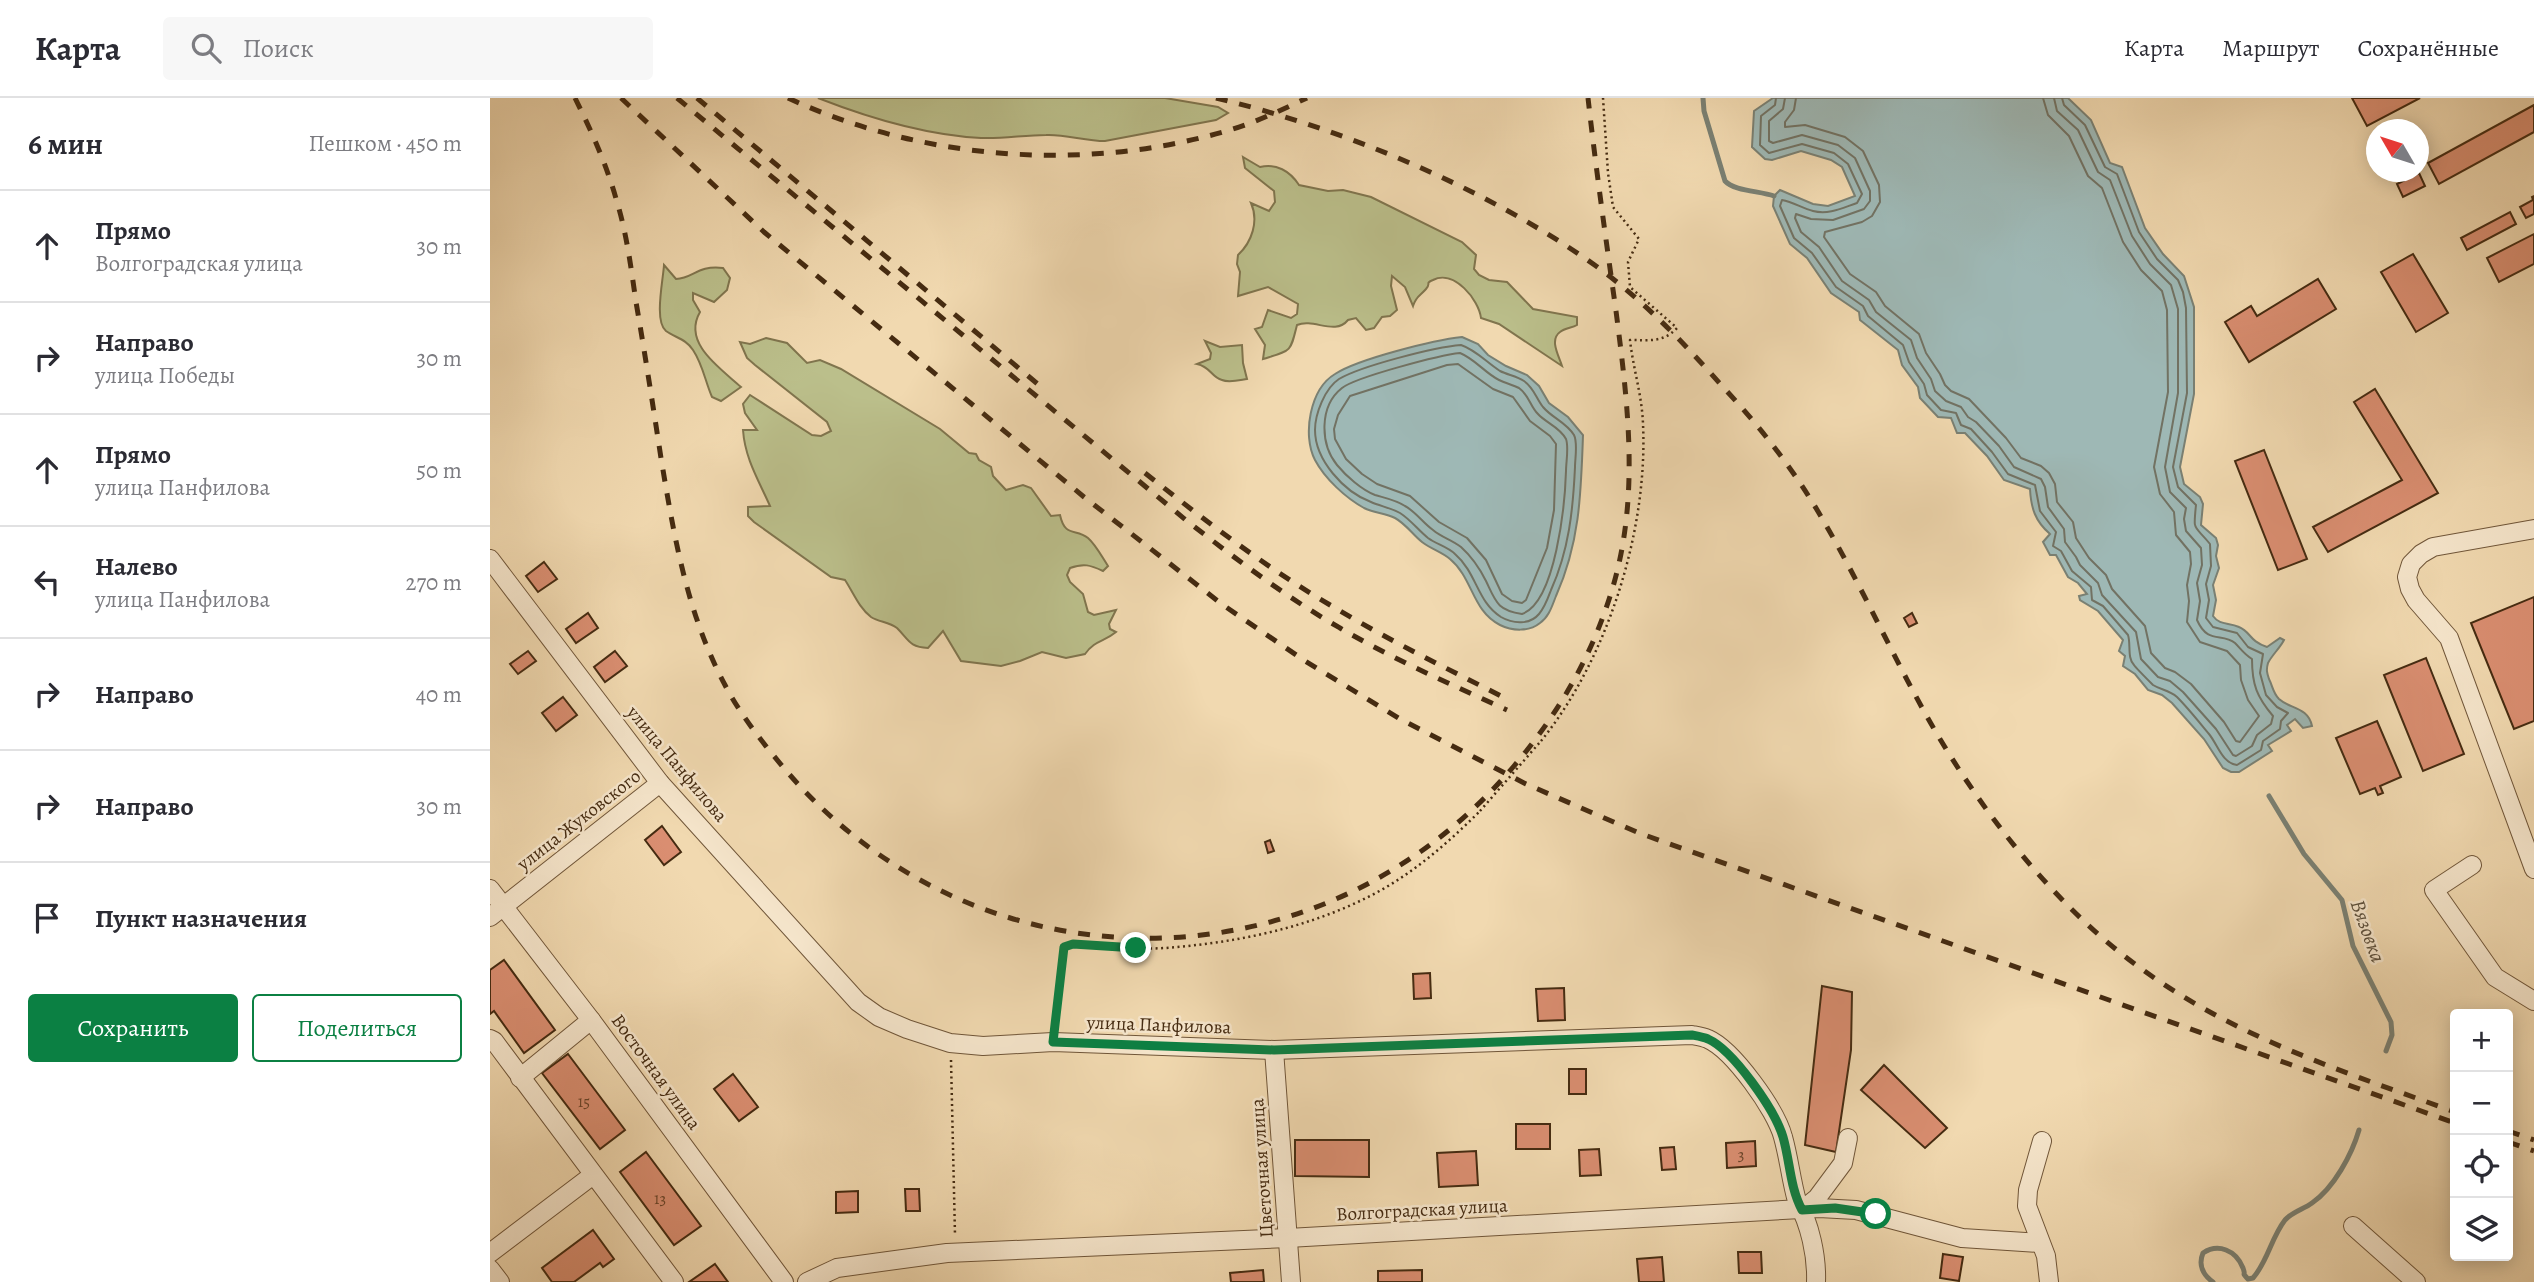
<!DOCTYPE html>
<html lang="ru">
<head>
<meta charset="utf-8">
<style>
  :root { --surface:#fff; --page:#f7f7f7; --text:#2b2b33; --muted:#7c7c81; --line:#e1e1e2; --accent:#0b8043 }
  body { margin:0; font-family:Alegreya,serif; background:var(--page); color:var(--text) }
  .controls { position:absolute; right:21px; bottom:21px; display:grid; overflow:hidden; border-radius:7px; box-shadow:0 4px 18px #0003 }
  .controls button { width:63px; height:63px; display:grid; place-items:center; padding:0; border:0; border-bottom:2px solid var(--line); background:var(--surface); color:var(--text); font:35px sans-serif }
  .compass { position:absolute; left:1876px; top:21px; width:63px; height:63px; border-radius:50%; background:var(--surface); box-shadow:0 4px 18px #0003; rotate:309deg }
  .stop { position:absolute; width:21px; height:21px; margin:-16px; border:5px solid #0b8043; border-radius:50%; background:#fff }
  .stop.end { background:#0b8043; border-color:#fff; box-shadow:0 2px 7px #0008 }
  .list { margin:0; padding:0; list-style:none }
  h2 { display:flex; justify-content:space-between; align-items:center; height:91px; margin:0; padding:0 28px; font-size:30px }
  h2 small { font-size:23px; font-weight:400; color:var(--muted) }
  .list li { display:grid; grid-template-columns:46px 1fr auto; gap:21px; align-items:center; box-sizing:border-box; height:112px; padding:0 28px; border-top:2px solid var(--line) }
  .list b { display:block; font-size:26px; white-space:nowrap }
  .list p { margin:0; font-size:23px; white-space:nowrap; color:var(--muted) }
  .list em { font-size:23px; font-style:normal; color:var(--muted) }
  .actions { display:flex; gap:14px; padding:21px 28px }
  .actions a { flex:1; padding:16px 0; border:2px solid var(--accent); border-radius:7px; text-align:center; font-size:24px; color:var(--accent) }
  .actions .main { background:var(--accent); color:#fff }
  .icon { flex:none; width:38px; height:38px; fill:none; stroke:currentColor; stroke-width:2; stroke-linecap:round; stroke-linejoin:round }
  .map { position:relative; flex:none; width:2044px; height:1184px; overflow:hidden }
  header { display:flex; align-items:center; gap:42px; box-sizing:border-box; height:98px; padding:0 35px; background:var(--surface); border-bottom:2px solid var(--line) }
  header strong { font-size:33px }
  nav { display:flex; gap:38px; margin-inline-start:auto; font-size:24px }
  .search { width:490px; height:63px; background:var(--page); display:flex; align-items:center; gap:18px; box-sizing:border-box; padding:0 24px; border-radius:7px; color:var(--muted); font-size:26px }
  main { display:flex }
  aside { flex:1; background:var(--surface) }
  .map>svg:first-child { display:block }
</style>
</head>
<body>
<header>
<strong>Карта</strong>
<div class="search"><svg class="icon" aria-label="search" viewBox="0 0 24 24"><circle cx="10" cy="10" r="6"/><path d="M15 15l6 6"/></svg>Поиск</div>
<nav><a>Карта</a><a>Маршрут</a><a>Сохранённые</a></nav>
</header>
<main>
<aside>
<h2>6 мин<small>Пешком · 450 m</small></h2>
<ul class="list">
<li><svg class="icon" aria-label="ahead" viewBox="0 0 24 24"><path d="M12 20V5M6 11l6-6 6 6"/></svg><div><b>Прямо</b><p>Волгоградская улица</p></div><em>30 m</em></li>
<li><svg class="icon" aria-label="right" viewBox="0 0 24 24"><path d="M7 20v-9h11M14 6l5 5-5 5"/></svg><div><b>Направо</b><p>улица Победы</p></div><em>30 m</em></li>
<li><svg class="icon" aria-label="ahead" viewBox="0 0 24 24"><path d="M12 20V5M6 11l6-6 6 6"/></svg><div><b>Прямо</b><p>улица Панфилова</p></div><em>50 m</em></li>
<li><svg class="icon" aria-label="left" viewBox="0 0 24 24"><path d="M17 20v-9H6M10 6l-5 5 5 5"/></svg><div><b>Налево</b><p>улица Панфилова</p></div><em>270 m</em></li>
<li><svg class="icon" aria-label="right" viewBox="0 0 24 24"><path d="M7 20v-9h11M14 6l5 5-5 5"/></svg><div><b>Направо</b></div><em>40 m</em></li>
<li><svg class="icon" aria-label="right" viewBox="0 0 24 24"><path d="M7 20v-9h11M14 6l5 5-5 5"/></svg><div><b>Направо</b></div><em>30 m</em></li>
<li><svg class="icon" aria-label="arrive" viewBox="0 0 24 24"><path d="M6 21V4h12l-3 4 3 4H6"/></svg><div><b>Пункт назначения</b></div></li>
</ul>
<div class="actions"><a class="main">Сохранить</a><a>Поделиться</a></div>
</aside>
<div class="map">
<svg width="2044" height="1184" viewBox="0 0 2044 1184">
  <rect width="100%" height="100%" fill="#f1d9b0"/>
  <filter id="stains"><feTurbulence type="fractalNoise" baseFrequency=".00286" numOctaves="4"/><feColorMatrix values="0 0 0 0 .2 0 0 0 0 .09 0 0 0 0 .02 0 0 0 .5 -.17"/></filter>
  <radialGradient id="worn" r=".72"><stop offset=".6" stop-color="#630" stop-opacity="0"/><stop offset="1" stop-color="#630" stop-opacity=".3"/></radialGradient>
  <g fill="#bbbf8b" stroke="#80754e" stroke-width="2">
    <path d="M328,0H675L728,9L738,15L726,22L615,43C595,43 575,36 556,37C534,37 513,41 491,40C435,37 379,20 328,0Z"/>
    <path d="M753,59L770,69C786,65 800,73 809,87L838,93L853,92L881,99L972,144L986,157L984,171L989,177L999,182L1017,184L1043,211L1087,219V227C1082,230 1075,230 1070,234C1059,242 1069,258 1072,268L1009,226L991,220C989,202 964,171 943,182C934,186 942,184 936,191C930,198 926,198 923,208L915,189L902,178L901,188L907,212L900,218L892,219L884,230L876,232L866,220L858,222C845,238 824,220 807,227C800,255 802,252 773,261L775,247L765,231L772,229L778,212L801,220L807,216L808,206L778,189L748,198L750,174L747,166L748,157C762,144 769,123 761,105L779,113L785,104L784,93L755,70Z"/>
    <path d="M174,167L186,181C204,180 207,167 233,170L240,180L237,192L224,204L203,195V202L210,214C192,245 230,270 251,289L231,303L222,299C215,283 213,267 203,252C196,241 186,240 176,233C164,223 173,183 174,167Z"/>
    <path d="M276,240L297,245L317,265L330,262L351,271L450,331L479,355L486,356L489,362L501,369L503,378L516,392L533,387L541,390L561,418L570,417C575,440 586,430 598,440C606,447 612,459 618,468L613,473C600,467 594,465 580,470L577,477L580,484L593,496L598,514L604,517L626,512L619,526L620,531L626,534C614,544 605,542 595,556L576,560L552,554L530,563L511,568L471,563L453,533L438,550C419,549 419,542 407,530C399,524 389,524 381,519C369,510 363,494 355,482L341,479L264,424L258,418V409L280,408C269,383 255,361 253,332H267L255,315L253,306L260,297L322,337L331,338L341,333L337,324L265,267L257,260L250,244L260,246Z"/>
    <path d="M715,243L730,249L752,247L753,265L757,281C750,282 739,285 732,282C721,279 721,269 707,266L720,261L721,255Z"/>
  </g>
  <g fill="#9eb8b5" stroke="#7a8073" stroke-width="2">
    <path d="M1283,0H1578L1601,22L1620,65L1632,69L1655,130L1673,156L1694,178L1704,209V296L1690,369L1694,386L1710,399L1713,406L1711,427L1726,440L1728,447L1726,458L1729,470L1723,487L1726,502L1723,518C1730,528 1739,524 1749,529C1761,534 1759,543 1777,549L1790,540L1794,542C1790,550 1782,557 1778,565C1776,572 1777,575 1779,581C1783,589 1783,595 1789,601C1800,611 1818,609 1822,628L1813,630L1805,621L1797,627L1801,633L1778,647L1782,653L1749,674H1741L1733,670L1714,641L1682,605L1672,597L1658,592L1645,576L1633,568L1635,558L1629,553L1633,542L1608,513L1590,502L1589,498L1597,496L1588,485L1578,479L1566,457H1560L1553,444L1560,436C1545,423 1541,410 1540,391L1514,382L1497,358L1475,335H1467L1461,320L1448,319L1430,300L1428,289L1412,267L1408,252L1370,222L1369,214L1341,195L1317,160L1300,146L1283,108L1284,98L1290,92L1323,106L1338,108L1365,98L1352,69L1341,62L1311,53L1282,62L1275,61L1262,49L1264,13Z"/>
    <path d="M972,239L988,246L998,257L1016,268L1037,277L1049,288L1059,305L1078,319L1093,337C1091,395 1090,444 1066,498C1062,508 1059,519 1050,525C1039,534 1022,533 1010,527C982,513 983,480 960,461C952,454 941,451 932,444C923,437 916,426 905,420C895,415 884,415 874,410C856,400 835,381 825,362C812,337 820,291 845,276C868,261 944,242 972,239Z"/>
  </g>
  <g fill="none" stroke-linecap="round" stroke-linejoin="round">
    <g stroke="#727263" stroke-width="2">
      <path d="M1286,0L1285,7L1271,18L1270,47L1279,55L1312,46L1344,55L1358,66L1372,96L1367,105C1352,110 1339,117 1323,113C1312,110 1303,104 1292,102L1290,108L1304,140L1322,155L1346,189L1373,208L1378,218L1413,247L1419,264L1434,286L1437,297L1451,312L1466,315L1471,327L1481,331L1502,354L1518,376L1545,387L1550,413L1566,434L1563,448L1571,453L1582,473L1601,489L1602,502L1613,508L1638,537C1641,546 1637,560 1644,567C1646,570 1662,586 1663,587C1671,592 1679,592 1687,599C1698,610 1709,624 1719,636C1728,647 1732,665 1747,667L1771,652L1773,643L1790,631L1791,623L1798,615L1787,609L1776,597L1770,575L1773,556L1758,549L1747,535L1723,529L1716,520L1719,502L1716,486L1721,468L1720,446C1704,426 1703,435 1706,407L1688,389L1683,369L1697,295L1696,210L1693,194L1688,182L1667,161L1649,134L1627,76L1615,69L1595,27L1574,7L1572,0"/>
      <path d="M1295,0L1293,11L1279,23V43L1283,45L1312,37L1348,47L1365,60L1380,93V103L1374,111L1343,122L1321,121L1306,116L1305,120L1311,134L1329,149L1352,183L1379,202L1386,214L1421,242L1427,260L1441,281L1445,293L1456,303L1471,309L1478,319L1486,324L1509,348L1524,369L1551,381L1555,389L1558,409L1574,431L1575,444L1586,459L1590,467L1608,485L1612,497L1646,534L1651,561L1668,579L1680,583L1693,594L1726,631L1743,657L1746,658L1762,648L1767,637L1781,626L1783,618C1767,599 1762,587 1762,561C1754,556 1751,551 1745,545C1732,534 1718,547 1707,522L1710,503L1707,485L1712,467L1711,450L1696,433L1694,421L1696,410L1680,394L1675,369L1688,295V211L1681,187L1660,166L1642,138L1620,82L1608,74L1588,32L1567,13L1564,0"/>
      <path d="M1306,0L1304,12L1295,24V29L1315,27L1355,39L1373,53L1389,87L1390,104L1382,118L1372,124L1335,134L1334,139L1360,176L1386,194L1395,208L1429,236L1436,255L1450,276L1455,287L1461,293L1479,301L1516,340L1531,360L1551,368L1559,375L1565,386L1567,404L1583,424L1586,440L1599,460L1616,477L1622,491L1655,528L1661,555L1675,570L1685,574L1701,586L1734,624L1746,643L1750,644L1769,618L1758,602L1751,582L1750,567L1737,553L1710,544L1697,524L1699,503L1697,487L1701,466L1700,454L1686,437L1684,414L1670,396L1664,369L1678,294L1677,212L1672,193L1651,172L1633,144L1612,90L1598,78L1579,38L1558,17L1553,0"/>
      <path d="M971,247C986,252 996,264 1010,273C1018,277 1027,278 1034,283C1044,290 1046,300 1053,309C1062,320 1076,324 1084,337C1088,345 1085,360 1085,369C1083,412 1079,452 1061,492C1058,500 1055,509 1049,516C1040,527 1023,526 1011,519C987,504 987,475 965,456C958,449 946,446 938,440C928,432 921,422 910,415C901,410 890,408 881,404C854,394 825,362 825,332C825,316 835,290 849,281C871,268 945,249 971,247Z"/>
      <path d="M970,255C985,261 995,275 1009,282C1015,285 1023,287 1029,290C1039,297 1040,308 1048,316C1056,325 1070,329 1076,341C1079,349 1076,364 1076,373C1075,405 1066,504 1032,516C1007,512 1006,504 996,483C990,471 981,458 971,449C962,442 951,439 943,432C933,425 926,414 915,408C906,402 895,400 885,397C872,392 856,378 847,367C830,346 829,308 852,290C866,279 950,257 970,255Z"/>
      <path d="M968,266L1003,291L1023,299L1040,323L1060,338L1066,346L1064,412L1057,450L1036,502L1032,505L1022,503L1012,496L996,462L977,440L949,424L920,398L887,386L872,376L856,361L845,341L844,331L848,317L860,298L957,267Z"/>
    </g>
    <g stroke="#7a8073" stroke-width="5">
      <path d="M1213,0L1214,13L1235,83C1244,93 1270,93 1284,98"/>
      <path d="M1779,698L1814,756L1852,802L1863,848L1901,924L1902,937L1896,953"/>
      <path d="M1723,1184C1713,1177 1708,1167 1713,1155C1728,1145 1746,1152 1753,1170C1757,1181 1750,1172 1758,1181L1763,1180C1778,1163 1781,1140 1795,1122C1802,1114 1814,1111 1822,1105C1844,1090 1862,1056 1869,1032"/>
    </g>
  </g>
  <g fill="#da8e71" stroke="#452b11" stroke-width="2">
    <path d="M1862,0H1930L1877,28Z"/>
    <path d="M2044,7V34L1949,86L1938,65Z"/>
    <path d="M1929,75L1935,88L1913,99L1907,86Z"/>
    <path d="M2044,98V116L2036,120L2030,109L2043,102L2042,99Z"/>
    <path d="M2020,114L2026,126L1977,152L1971,140Z"/>
    <path d="M2044,136V166L2009,184L1997,160Z"/>
    <path d="M1923,156L1958,215L1926,234L1891,174Z"/>
    <path d="M1828,181L1846,211L1759,264L1735,224L1761,208L1767,218Z"/>
    <path d="M1885,291L1948,395L1838,454L1823,429L1912,382L1864,304Z"/>
    <path d="M1774,352L1817,461L1788,472L1745,363Z"/>
    <path d="M54,464L67,481L48,494L36,478Z"/>
    <path d="M2044,499V623L2024,631L1981,525Z"/>
    <path d="M98,515L108,530L86,545L76,531Z"/>
    <path d="M1422,515L1427,525L1419,529L1414,520Z"/>
    <path d="M38,553L46,563L28,576L20,566Z"/>
    <path d="M125,553L137,568L115,584L104,569Z"/>
    <path d="M1936,560L1974,656L1933,673L1894,577Z"/>
    <path d="M73,599L87,617L66,633L52,615Z"/>
    <path d="M1887,623L1911,679L1890,688L1893,695L1888,697L1885,690L1870,696L1846,640Z"/>
    <path d="M172,728L191,754L174,767L155,742Z"/>
    <path d="M780,742L784,753L778,755L775,744Z"/>
    <path d="M14,862L65,932L34,955L4,913L0,916V872Z"/>
    <path d="M940,875L941,900L924,901L923,876Z"/>
    <path d="M1332,888L1362,894L1361,952L1346,1054L1315,1047Z"/>
    <path d="M1074,890L1075,922L1048,923L1046,891Z"/>
    <path d="M78,956L135,1032L110,1051L52,975Z"/>
    <path d="M1394,967L1457,1030L1435,1050L1371,992Z"/>
    <rect x="1079" y="971" width="17" height="25"/>
    <path d="M243,976L268,1009L249,1023L224,991Z"/>
    <rect x="1026" y="1026" width="34" height="25"/>
    <path d="M805,1042H879V1079L805,1078Z"/>
    <path d="M1265,1043L1266,1068L1237,1070L1236,1045Z"/>
    <path d="M1184,1049L1186,1071L1172,1072L1170,1050Z"/>
    <path d="M1109,1051L1111,1077L1090,1078L1089,1052Z"/>
    <path d="M986,1053L988,1087L949,1089L947,1055Z"/>
    <path d="M156,1054L211,1128L184,1147L130,1074Z"/>
    <path d="M415,1091H429L430,1113H416Z"/>
    <path d="M368,1093V1114L346,1115V1094Z"/>
    <path d="M103,1132L124,1161L113,1169L110,1165L84,1184H62L52,1170Z"/>
    <path d="M1248,1154H1271L1272,1175H1249Z"/>
    <path d="M1453,1156L1473,1159L1469,1183L1450,1180Z"/>
    <path d="M1172,1159L1174,1184H1149L1147,1161Z"/>
    <path d="M225,1166L238,1184H199Z"/>
    <path d="M773,1172L774,1184H741L740,1175Z"/>
    <path d="M932,1172V1184H888V1173Z"/>
  </g>
  <g fill="none" stroke-linecap="round" stroke-linejoin="round">
    <g stroke="#705639" stroke-width="20">
      <g id="minor">
        <path d="M2044,431L1943,449L1931,456L1921,466L1917,479L1920,491L1926,502L1959,540L2044,771"/>
        <path d="M0,461L170,685L368,904L389,919L417,931L460,945L493,948L563,944L784,952L1202,937C1207,938 1213,939 1218,941C1243,952 1286,1012 1293,1039C1299,1060 1301,1082 1307,1103C1320,1126 1327,1158 1326,1184"/>
        <path d="M1982,767L1944,792L2005,879L2044,903"/>
        <path d="M0,791L101,922L294,1184"/>
        <path d="M0,819L170,685"/>
        <path d="M0,941L4,943L184,1184"/>
        <path d="M784,952L801,1184"/>
        <path d="M30,980L101,922"/>
        <path d="M1552,1043L1538,1092L1537,1108L1556,1158L1559,1184"/>
        <path d="M1312,1112L1327,1100L1353,1065L1358,1040"/>
        <path d="M1863,1128L1926,1184"/>
        <path d="M0,1155L103,1077"/>
        <path d="M0,1171L10,1184"/>
        <path d="M317,1184L347,1170L457,1155L798,1140L1329,1110L1366,1112L1472,1140L1550,1145"/>
      </g>
    </g>
    <g stroke="#452b11" stroke-width="2.5" stroke-dasharray="2 3.5" stroke-linecap="butt">
      <path d="M1051,643C1118,560 1158,432 1153,326C1152,297 1143,270 1140,242C1159,242 1173,245 1187,230L1140,189L1138,164L1149,141L1123,109L1118,75L1113,0"/>
      <path d="M565,927L574,849C589,844 605,849 621,850C639,851 657,851 675,850C743,845 814,831 876,800C919,779 956,747 990,713"/>
      <path d="M461,962L465,1137"/>
    </g>
    <use href="#minor" stroke="#f6e6cc" stroke-width="18"/>
    <g stroke="#452b11" stroke-width="5" stroke-dasharray="12 12" stroke-linecap="butt">
      <path d="M85,0C102,34 117,68 127,104C137,137 141,170 146,204C155,256 163,308 171,360C184,438 197,516 235,587C250,616 272,644 293,669C487,899 831,896 1024,668C1069,615 1102,558 1122,492C1150,399 1138,307 1126,213C1116,142 1106,71 1098,0"/>
      <path d="M131,0L274,134L594,399L733,507L815,563L910,621L1036,686L1149,735L1965,1025"/>
      <path d="M187,0L697,423C746,461 796,499 850,530C903,561 960,586 1017,612"/>
      <path d="M207,0L556,293"/>
      <path d="M298,0C434,63 599,75 743,31C769,23 793,11 817,0"/>
      <path d="M726,0C855,31 998,91 1106,168C1154,203 1194,245 1233,289C1271,330 1305,373 1333,422C1374,492 1406,566 1447,636C1491,710 1544,779 1609,837C1715,930 1835,967 1965,1014"/>
      <path d="M655,375C717,424 779,472 847,511C902,544 960,572 1017,601"/>
      <path d="M2018,1033L2044,1042"/>
      <path d="M2018,1044L2044,1053"/>
    </g>
    <path stroke="#452b11" stroke-width="2.5" stroke-dasharray="2 3.5" stroke-linecap="butt" d="M990,713L1051,643"/>
  </g>
  <g fill="none" stroke-linecap="round" stroke-linejoin="round">
    <path stroke="#0b8043" stroke-width="9" d="M646,850L583,846L574,849L563,944L784,952L1202,937C1207,938 1213,939 1218,941C1243,952 1285,1012 1293,1039C1300,1063 1300,1090 1312,1112L1345,1110L1386,1116"/>
  </g>
  <g text-anchor="middle" dominant-baseline="central" stroke-width="5" stroke-linejoin="round" paint-order="stroke">
    <g font-size="16" fill="#6a4429">
      <text x="94" y="1004">15</text>
      <text x="1251" y="1057">3</text>
      <text x="170" y="1101">13</text>
    </g>
    <g font-size="19" fill="#452b11" stroke="#f6e6cc">
      <text transform="translate(187 666) rotate(50)">улица Панфилова</text>
      <text transform="translate(89 722) rotate(-38)">улица Жуковского</text>
      <text transform="translate(669 927) rotate(2)">улица Панфилова</text>
      <text transform="translate(166 974) rotate(54)">Восточная улица</text>
      <text transform="translate(772 1070) rotate(-94)">Цветочная улица</text>
      <text transform="translate(932 1112) rotate(-3)">Волгоградская улица</text>
    </g>
    <g font-size="21" font-style="italic" fill="#5b4e3a" stroke="#f6e6cc">
      <text transform="translate(1878 833) rotate(70)">Вязовка</text>
    </g>
  </g>
  <rect width="100%" height="100%" filter="url(#stains)"/>
  <rect width="100%" height="100%" fill="url(#worn)"/>
</svg>
<div class="controls">
<button>+</button>
<button>−</button>
<button><svg class="icon" aria-label="locate" viewBox="0 0 24 24"><circle cx="12" cy="12" r="6"/><path d="M12 2v4M12 18v4M2 12h4M18 12h4"/></svg></button>
<button><svg class="icon" aria-label="layers" viewBox="0 0 24 24"><path d="M12 4l9 5-9 5-9-5zM3 14l9 5 9-5"/></svg></button>
</div>
<svg class="compass" viewBox="-18 -18 36 36"><path d="M0-13l5 13h-10z" fill="#e53935"/><path d="M0 13l5-13h-10z" fill="#7c7c81"/></svg>
<div class="stop" style="left:1386px;top:1116px"></div>
<div class="stop end" style="left:646px;top:850px"></div>
</div>
</main>
</body>
</html>
